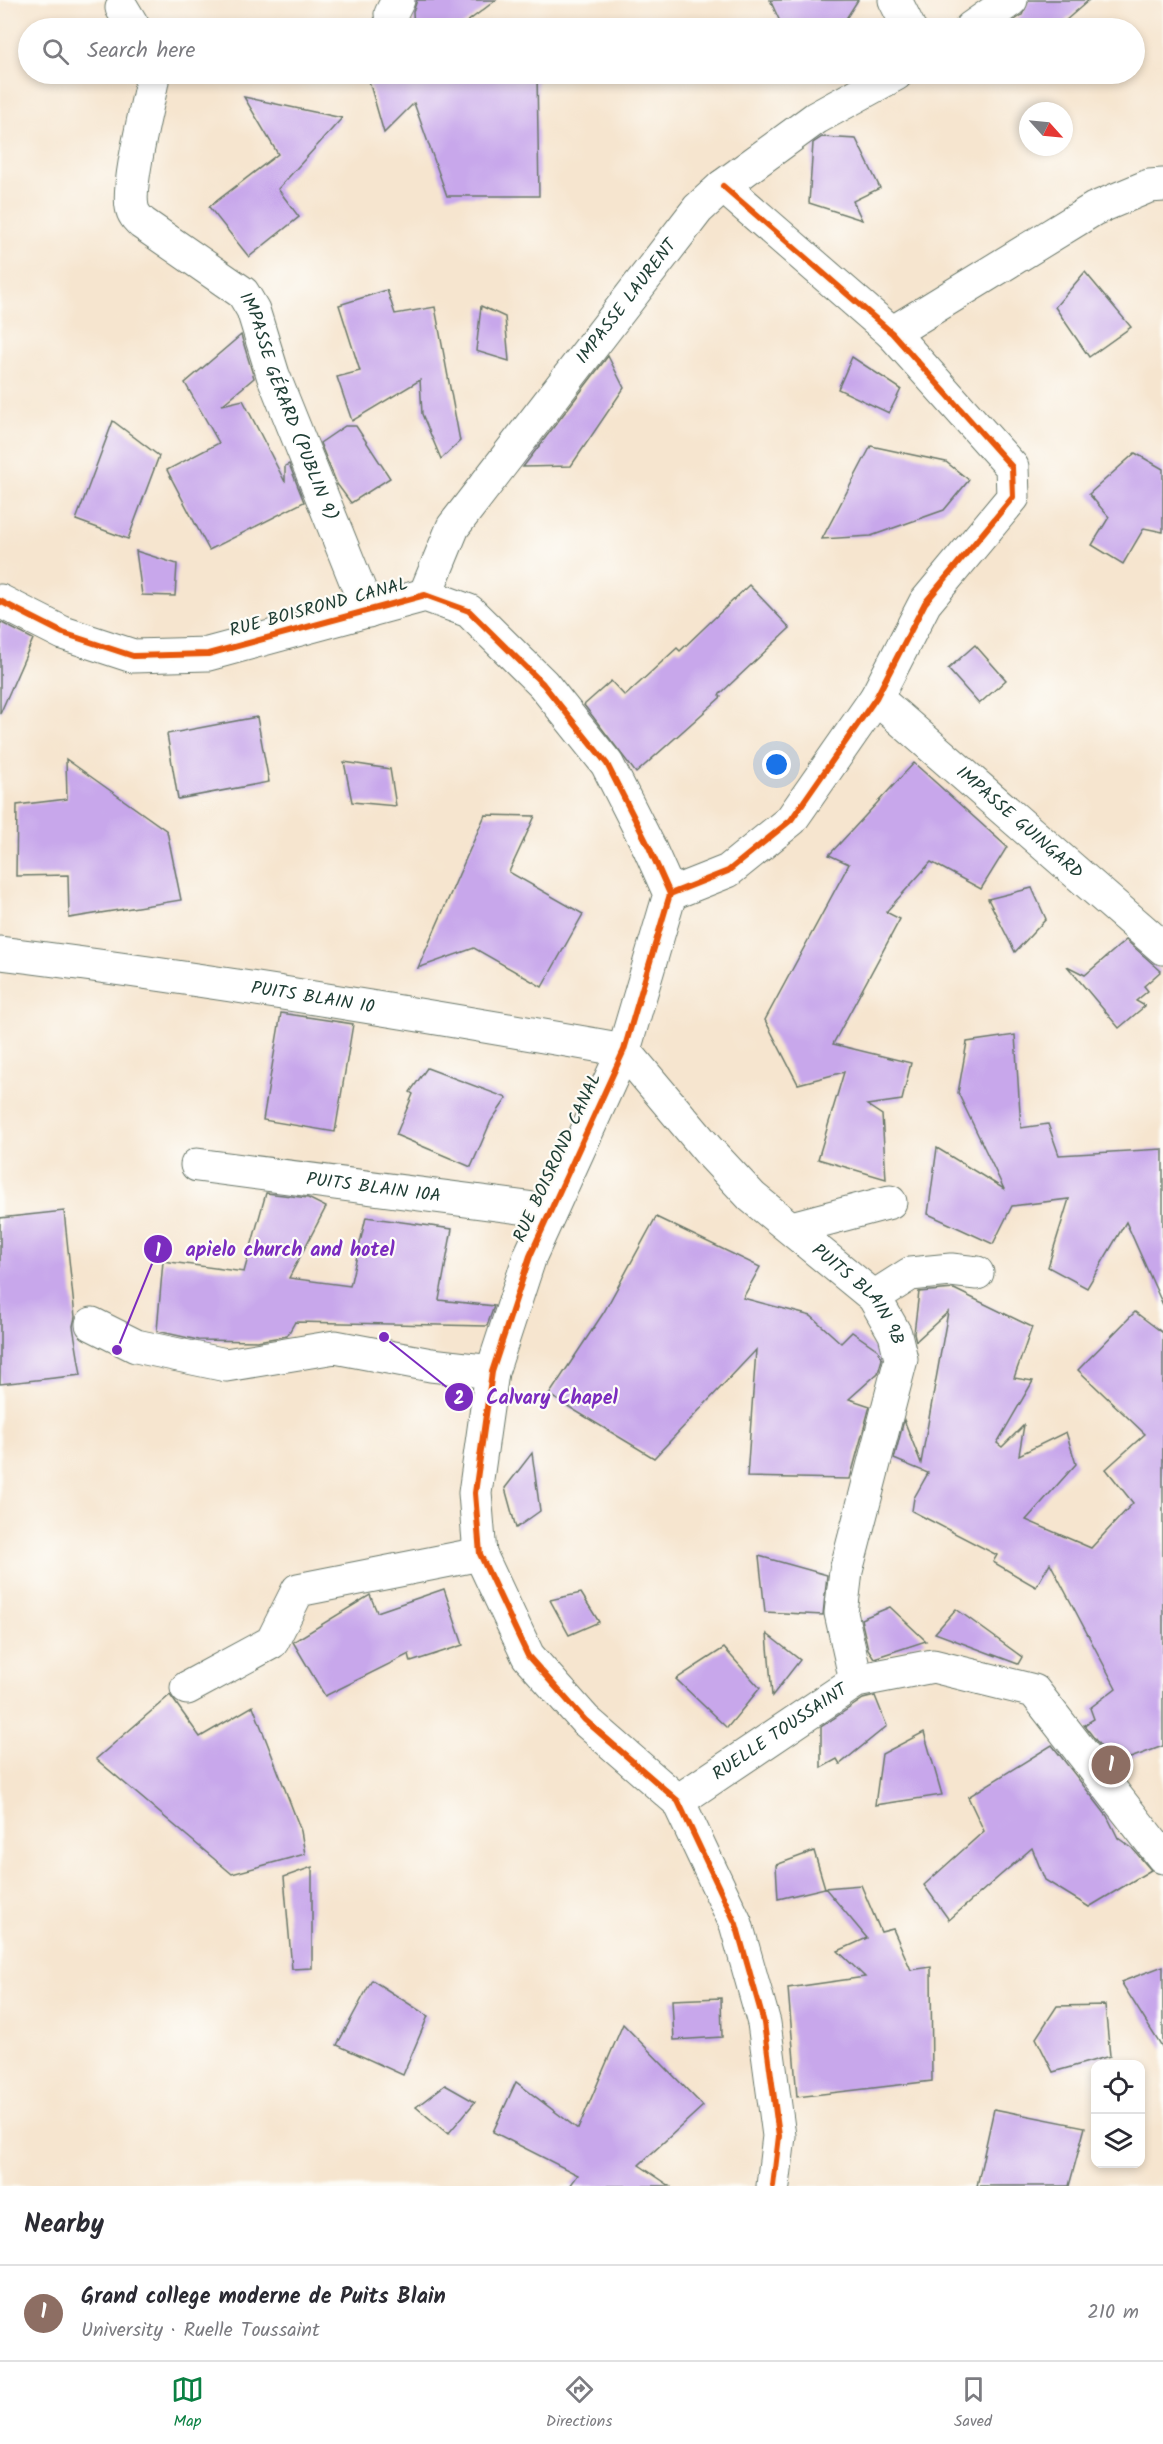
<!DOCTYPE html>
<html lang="en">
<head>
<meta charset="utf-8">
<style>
  :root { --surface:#fff; --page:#f2f2f3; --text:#2b2b33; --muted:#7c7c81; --line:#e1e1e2; --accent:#0b8043 }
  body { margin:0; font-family:Kalam,sans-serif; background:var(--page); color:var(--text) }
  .controls { position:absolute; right:18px; bottom:18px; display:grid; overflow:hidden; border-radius:12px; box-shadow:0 3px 9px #0003 }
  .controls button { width:54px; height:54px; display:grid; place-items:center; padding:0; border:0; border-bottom:2px solid var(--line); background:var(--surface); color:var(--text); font:30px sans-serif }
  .compass { position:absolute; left:1019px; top:102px; width:54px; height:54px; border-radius:50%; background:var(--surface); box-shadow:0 3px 9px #0003; rotate:117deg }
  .you { position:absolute; left:777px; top:765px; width:21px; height:21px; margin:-15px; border:4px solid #fff; border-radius:50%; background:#1a73e8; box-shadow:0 0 0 9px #1a73e833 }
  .badge { display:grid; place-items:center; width:39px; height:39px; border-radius:50%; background:var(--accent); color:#fff; font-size:20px; font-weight:700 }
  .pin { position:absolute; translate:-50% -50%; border:3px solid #fff; box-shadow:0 2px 6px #0006 }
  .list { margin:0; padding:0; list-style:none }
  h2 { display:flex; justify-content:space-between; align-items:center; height:78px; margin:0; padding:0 24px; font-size:26px }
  h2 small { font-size:20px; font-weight:400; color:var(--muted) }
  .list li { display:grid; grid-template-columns:39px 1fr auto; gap:18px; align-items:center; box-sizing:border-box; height:96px; padding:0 24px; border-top:2px solid var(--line) }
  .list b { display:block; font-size:22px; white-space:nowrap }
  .list p { margin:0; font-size:20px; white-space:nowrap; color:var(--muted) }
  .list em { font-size:20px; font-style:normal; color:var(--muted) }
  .icon { flex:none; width:33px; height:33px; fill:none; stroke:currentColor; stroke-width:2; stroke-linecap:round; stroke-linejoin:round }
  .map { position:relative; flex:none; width:1163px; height:2186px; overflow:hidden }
  .search { position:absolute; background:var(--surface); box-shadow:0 3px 9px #0003; left:18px; right:18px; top:18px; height:66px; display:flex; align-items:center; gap:15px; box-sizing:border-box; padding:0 21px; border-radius:33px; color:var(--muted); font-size:22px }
  .sheet { height:174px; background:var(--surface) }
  nav { display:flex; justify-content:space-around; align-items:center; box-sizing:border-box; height:84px; border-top:2px solid var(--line); background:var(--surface); font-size:16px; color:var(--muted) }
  nav a { display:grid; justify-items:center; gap:3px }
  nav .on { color:var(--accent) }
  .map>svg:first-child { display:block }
</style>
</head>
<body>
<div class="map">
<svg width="1163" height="2186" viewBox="0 0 1163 2186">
  <rect width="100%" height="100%" fill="#fdfcf7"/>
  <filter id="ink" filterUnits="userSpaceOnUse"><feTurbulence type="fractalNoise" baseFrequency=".0167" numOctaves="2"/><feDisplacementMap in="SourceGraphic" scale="12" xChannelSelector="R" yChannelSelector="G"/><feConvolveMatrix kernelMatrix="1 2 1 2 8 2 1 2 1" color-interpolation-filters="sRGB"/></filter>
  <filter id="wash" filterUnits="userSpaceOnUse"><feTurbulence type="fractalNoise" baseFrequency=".008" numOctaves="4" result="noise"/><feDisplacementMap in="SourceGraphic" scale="24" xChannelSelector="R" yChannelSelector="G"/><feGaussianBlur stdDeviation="1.35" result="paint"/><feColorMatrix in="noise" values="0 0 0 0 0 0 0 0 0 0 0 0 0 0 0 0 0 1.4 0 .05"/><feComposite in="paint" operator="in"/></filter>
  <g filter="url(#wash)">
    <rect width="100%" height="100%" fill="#f6e5cf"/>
    <g id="blocks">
      <g fill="#c8a7eb">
        <path d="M417,0H496L459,28H414L413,12Z"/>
        <path d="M770,0H858L840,28H783Z"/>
        <path d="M1029,0H1089L1065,21L1070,28H1003L1022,15Z"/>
        <path d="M367,74H537L539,196H447L414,103L384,133Z"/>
        <path d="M244,97L342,118L278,189L299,217L249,257L209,207L278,154Z"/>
        <path d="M822,137L856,139L880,188L853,201L862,220L809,203L813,143Z"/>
        <path d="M1085,272L1131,327L1089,357L1055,307Z"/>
        <path d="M387,290L395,314L435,307L460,441L441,459L422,414L420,380L352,421L337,377L360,371L339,305Z"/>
        <path d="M481,306L505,317L509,361L476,351Z"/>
        <path d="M241,335L254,378L222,405L243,400L285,482V466L289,464L304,502L209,550L167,470L219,443L185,383Z"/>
        <path d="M608,356L624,388L571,466L523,467Z"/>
        <path d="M852,357L901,389L889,413L838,389Z"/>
        <path d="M113,421L159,456L128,539L76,520Z"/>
        <path d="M345,426H356L390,478L351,503L337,484L320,443Z"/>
        <path d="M871,446L946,462L969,480L944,510L871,536L822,539Z"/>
        <path d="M1135,453L1163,469V532L1144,528L1123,564L1092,545L1109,517L1089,494Z"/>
        <path d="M136,551L177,564L175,596L142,595Z"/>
        <path d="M749,585L790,628L719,695L721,697L636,773L584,705L611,681L625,696L677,648L680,651Z"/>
        <path d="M0,622L33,639L0,714Z"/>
        <path d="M975,645L1006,680L979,704L948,669Z"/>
        <path d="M257,717L269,782L178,799L167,734Z"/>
        <path d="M66,759L167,831L181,900L69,918L68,875L16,876L17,805L67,799Z"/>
        <path d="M344,762L390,769L396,806L352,802Z"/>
        <path d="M914,763L1007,847L981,889L931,862L886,912L900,919L833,1044L911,1063L902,1100L867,1105L882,1115L886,1179L818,1159L844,1072L798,1084L765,1020L849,864L829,855Z"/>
        <path d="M485,815L535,816L509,872L583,914L542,987L474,948L418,968Z"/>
        <path d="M1032,888L1046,919L1015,952L988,899Z"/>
        <path d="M1126,940L1161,971L1144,986L1148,991L1136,1001L1145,1006L1119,1028L1067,966L1085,975Z"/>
        <path d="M281,1013L353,1024L335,1132L263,1120Z"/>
        <path d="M1015,1035L1021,1128L1048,1124L1059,1155L1163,1149V1305L1126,1222L1087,1288L1048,1267L1069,1199L1012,1206L993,1244L928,1214L937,1148L1004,1189L958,1093L967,1042Z"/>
        <path d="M427,1068L507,1098L491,1121L471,1167L396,1135L413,1094L410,1092Z"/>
        <path d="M266,1193L308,1198L326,1207L289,1278L350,1286L366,1217L452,1229L439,1300L494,1306L487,1326L295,1322L287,1336L257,1341L198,1340L157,1331L163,1261L244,1272Z"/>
        <path d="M64,1211L75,1317L73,1326L81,1375L0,1384V1218Z"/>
        <path d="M656,1217L760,1267L743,1298L811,1316L841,1343L852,1332L878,1350L882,1359L878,1373L849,1399L870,1406L850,1479L747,1477L756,1350L654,1458L549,1395L604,1312Z"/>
        <path d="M954,1289L1032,1327L1014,1378L1033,1381L997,1443L1002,1447L1024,1425L1019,1455L1066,1432L1076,1464L1026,1520L1091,1548L1133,1503L1106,1469L1145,1434L1078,1370L1135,1312L1163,1333V1746L1114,1764L1084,1725L1094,1719L1090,1708L1116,1688L1050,1563L1036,1587L993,1562L997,1555L912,1511L914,1498L928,1473L894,1459L904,1420L921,1463L948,1312L916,1341L914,1333L919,1292Z"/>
        <path d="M532,1453L540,1511L516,1528L505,1488Z"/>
        <path d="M759,1556L827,1575L823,1615L765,1612Z"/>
        <path d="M444,1589L463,1645L411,1662L409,1654L325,1696L293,1642L370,1595L377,1612Z"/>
        <path d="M581,1593L599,1622L569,1635L550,1600Z"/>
        <path d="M890,1607L926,1641L874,1658L868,1649L861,1619Z"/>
        <path d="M956,1609L1022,1657L1018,1664L935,1633Z"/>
        <path d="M767,1634L800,1660L772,1696Z"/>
        <path d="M724,1648L760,1688L727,1728L676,1679Z"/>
        <path d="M170,1695L200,1737L253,1706L301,1831L305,1854L232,1874L96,1759Z"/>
        <path d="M875,1696L887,1726L840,1764L837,1759L821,1768V1727L863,1699Z"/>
        <path d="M924,1732L942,1795L875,1805L882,1754Z"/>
        <path d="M1052,1745L1107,1816L1118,1838L1132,1848L1151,1870L1089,1907L1045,1880L1032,1848L949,1920L924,1885L984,1831L968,1797Z"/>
        <path d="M814,1851L825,1888L778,1899L776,1865Z"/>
        <path d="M312,1867V1968L292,1969L284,1877Z"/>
        <path d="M861,1885L881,1932L893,1929L911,1970L931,1967L932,2081L797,2097L788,1988L865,1977L838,1951L867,1938L825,1888Z"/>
        <path d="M1163,1966V2049L1121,1982Z"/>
        <path d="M372,1980L428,2016L403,2075L337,2045Z"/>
        <path d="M721,1998L722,2037L674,2040L672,2000Z"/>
        <path d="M1105,2005L1110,2056L1053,2072L1036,2038L1057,2006Z"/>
        <path d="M623,2024L703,2106L639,2165L670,2186H570L578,2175L493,2132L516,2082L578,2129Z"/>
        <path d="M445,2085L475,2102L448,2134L416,2107Z"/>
        <path d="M994,2109L1085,2127L1069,2186H977Z"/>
      </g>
    </g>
  </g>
  <g filter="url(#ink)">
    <use href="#blocks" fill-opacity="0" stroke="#6a786a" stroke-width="1.5"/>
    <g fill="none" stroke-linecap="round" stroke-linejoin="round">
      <g stroke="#6a786a" stroke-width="35">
        <g id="minor">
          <path d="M895,0L909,28"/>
          <path d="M122,8L134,28"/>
          <path d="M391,14L398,0"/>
          <path d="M971,28L1011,0"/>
          <path id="s1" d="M150,74L152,81C147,108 127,184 132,207C133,214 137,218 142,223L243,293L253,310L273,375L368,611"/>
          <path d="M892,333L1094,209L1149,186L1163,185"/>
          <path id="s2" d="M425,595L453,527L698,209L723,186L816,118L896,74"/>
          <path d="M0,601L63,633L133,656L208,654L425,595L469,611L543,684L607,764L649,847L670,894L624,1050L530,1256L492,1372L475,1493L480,1554L528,1656L585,1720L678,1801L736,1924L764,2023L779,2136L773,2186"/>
          <path id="s3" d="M876,698L1163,948"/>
          <path d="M670,894L728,871L791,820L876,698L925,603L1013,497L1012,467L892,333L723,186"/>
          <path id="s4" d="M0,953C209,979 417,1014 624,1050L708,1150L752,1197L874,1297L895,1334L901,1359L846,1571L841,1613L856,1681"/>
          <path id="s5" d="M197,1165L550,1211"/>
          <path d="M792,1228L890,1202"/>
          <path d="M874,1297L910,1274L951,1270L977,1273"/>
          <path d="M92,1324L136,1346L226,1365L335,1347L431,1365L492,1372"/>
          <path d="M187,1688L272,1642L298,1590L480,1554"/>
          <path id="s6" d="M678,1801L856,1681L933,1666L1034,1691L1163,1857"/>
        </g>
      </g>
      <use href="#minor" stroke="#fff" stroke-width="33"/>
      <g stroke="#fdfcf7" stroke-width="10">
        <g id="cycleway">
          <path d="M0,601L63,633L133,656L208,654L425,595L469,611L543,684L607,764L649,847L670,894L624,1050L530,1256L492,1372L475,1493L480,1554L528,1656L585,1720L678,1801L736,1924L764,2023L779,2136L773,2186"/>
          <path d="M670,894L728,871L791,820L876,698L925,603L1013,497L1012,467L892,333L723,186"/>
        </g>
      </g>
      <use href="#cycleway" stroke="#e8590c" stroke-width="6"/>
    </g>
  </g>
  <g text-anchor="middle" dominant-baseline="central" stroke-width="4.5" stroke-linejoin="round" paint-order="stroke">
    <g font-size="18" fill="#1f3d34" stroke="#fdfcf7">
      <text stroke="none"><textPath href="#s2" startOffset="358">IMPASSE LAURENT</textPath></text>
      <text stroke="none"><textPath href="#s1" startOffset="400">IMPASSE GÉRARD (PUBLIN 9)</textPath></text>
      <text transform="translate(319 608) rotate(-15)">RUE BOISROND CANAL</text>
      <text stroke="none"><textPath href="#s3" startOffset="190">IMPASSE GUINGARD</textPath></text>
      <text stroke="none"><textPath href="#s4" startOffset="316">PUITS BLAIN 10</textPath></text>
      <text transform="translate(558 1158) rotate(-65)">RUE BOISROND CANAL</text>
      <text stroke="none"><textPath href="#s5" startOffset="178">PUITS BLAIN 10A</textPath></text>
      <text stroke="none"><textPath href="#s4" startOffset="972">PUITS BLAIN 9B</textPath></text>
      <text stroke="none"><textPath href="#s6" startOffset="123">RUELLE TOUSSAINT</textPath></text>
    </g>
  </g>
  <path fill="none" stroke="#7b2cbf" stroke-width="2" d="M117 1350L158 1249M384 1337L459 1397"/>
  <g fill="#7b2cbf" stroke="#fdfcf7" stroke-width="2">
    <circle cx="117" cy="1350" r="6"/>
    <circle cx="384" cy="1337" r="6"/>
    <circle cx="158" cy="1249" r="15"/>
    <circle cx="459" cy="1397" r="15"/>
  </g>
  <g font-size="18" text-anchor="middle" font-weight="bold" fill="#fff">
    <text x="158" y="1256">1</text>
    <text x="459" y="1404">2</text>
  </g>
  <g font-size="20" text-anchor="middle" font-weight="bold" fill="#7b2cbf" stroke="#fdfcf7" stroke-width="4.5" stroke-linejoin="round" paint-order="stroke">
    <text x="290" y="1256">apielo church and hotel</text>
    <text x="552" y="1404">Calvary Chapel</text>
  </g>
</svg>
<div class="controls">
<button><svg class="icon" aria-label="locate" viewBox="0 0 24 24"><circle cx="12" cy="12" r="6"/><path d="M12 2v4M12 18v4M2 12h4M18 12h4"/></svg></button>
<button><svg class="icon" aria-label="layers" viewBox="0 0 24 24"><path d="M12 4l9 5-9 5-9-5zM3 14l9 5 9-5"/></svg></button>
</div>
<svg class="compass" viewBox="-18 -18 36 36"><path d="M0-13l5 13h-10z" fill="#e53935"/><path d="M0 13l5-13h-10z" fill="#7c7c81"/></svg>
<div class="you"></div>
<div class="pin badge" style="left:1111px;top:1765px;background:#8d6e63">1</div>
<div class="search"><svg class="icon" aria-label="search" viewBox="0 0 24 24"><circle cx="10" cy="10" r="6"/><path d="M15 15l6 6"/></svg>Search here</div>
</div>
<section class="sheet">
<h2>Nearby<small></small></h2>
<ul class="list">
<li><span class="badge" style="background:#8d6e63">1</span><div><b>Grand college moderne de Puits Blain</b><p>University · Ruelle Toussaint</p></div><em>210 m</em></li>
</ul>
</section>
<nav>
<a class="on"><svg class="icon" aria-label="map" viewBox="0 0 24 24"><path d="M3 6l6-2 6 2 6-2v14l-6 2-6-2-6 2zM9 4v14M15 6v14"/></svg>Map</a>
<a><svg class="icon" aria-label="directions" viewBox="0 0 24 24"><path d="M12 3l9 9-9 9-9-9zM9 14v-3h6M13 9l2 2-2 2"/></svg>Directions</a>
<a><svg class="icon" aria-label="saved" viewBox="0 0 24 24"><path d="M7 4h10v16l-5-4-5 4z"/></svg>Saved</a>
</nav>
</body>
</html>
